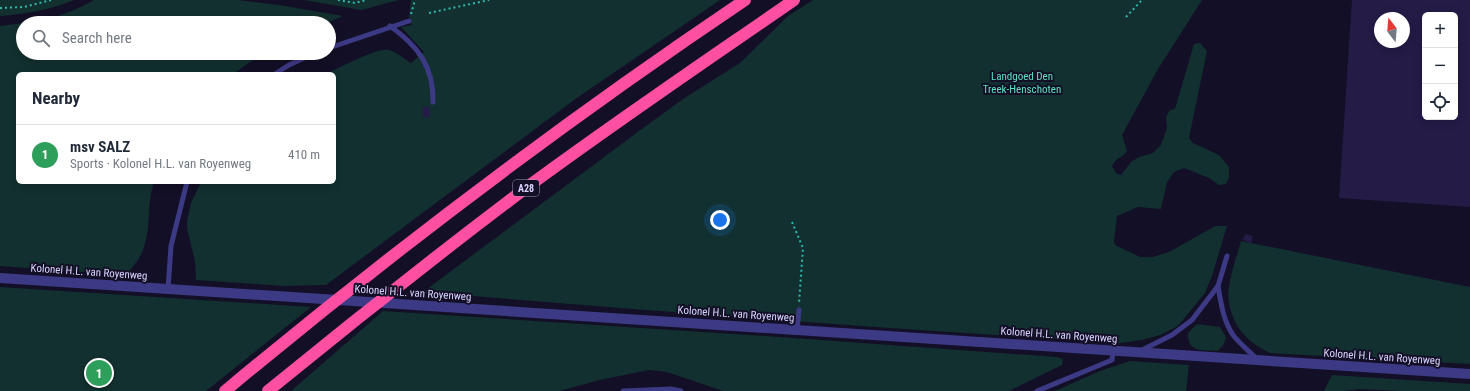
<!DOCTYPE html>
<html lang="en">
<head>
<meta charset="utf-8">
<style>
  :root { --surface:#fff; --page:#f6f6f7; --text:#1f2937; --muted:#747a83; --line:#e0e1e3; --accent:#0f766e }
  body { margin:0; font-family:"Roboto Condensed",sans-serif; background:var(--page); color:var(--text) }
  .controls { position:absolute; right:12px; top:12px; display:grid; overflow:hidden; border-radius:6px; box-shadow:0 2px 10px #0003 }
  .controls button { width:36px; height:36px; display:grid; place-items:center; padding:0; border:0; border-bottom:1px solid var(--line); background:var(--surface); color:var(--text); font:20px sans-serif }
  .compass { position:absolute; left:1374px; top:12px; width:36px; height:36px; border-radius:50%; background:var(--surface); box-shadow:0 2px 10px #0003; rotate:344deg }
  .you { position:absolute; left:720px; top:220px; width:14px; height:14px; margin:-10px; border:3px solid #fff; border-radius:50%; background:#1a73e8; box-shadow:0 0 0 6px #1a73e833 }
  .badge { display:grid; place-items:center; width:26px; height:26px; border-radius:50%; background:var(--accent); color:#fff; font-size:13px; font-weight:700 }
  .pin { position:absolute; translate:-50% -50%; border:2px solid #fff; box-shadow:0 1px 4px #0006 }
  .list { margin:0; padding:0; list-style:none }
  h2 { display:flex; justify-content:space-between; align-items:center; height:52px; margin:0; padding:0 16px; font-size:17px }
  h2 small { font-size:13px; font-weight:400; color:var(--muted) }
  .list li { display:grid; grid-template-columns:26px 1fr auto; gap:12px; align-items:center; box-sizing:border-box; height:60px; padding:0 16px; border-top:1px solid var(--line) }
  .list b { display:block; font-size:15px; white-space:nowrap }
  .list p { margin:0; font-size:13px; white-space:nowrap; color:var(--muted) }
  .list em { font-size:13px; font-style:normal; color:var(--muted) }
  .icon { flex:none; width:22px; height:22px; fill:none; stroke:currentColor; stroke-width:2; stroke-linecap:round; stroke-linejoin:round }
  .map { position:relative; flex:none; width:1470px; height:391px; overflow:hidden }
  .search { position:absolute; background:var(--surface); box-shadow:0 2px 10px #0003; left:16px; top:16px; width:320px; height:44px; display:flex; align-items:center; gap:10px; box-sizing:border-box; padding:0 14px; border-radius:22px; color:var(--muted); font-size:15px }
  .panel { position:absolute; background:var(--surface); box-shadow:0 2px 10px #0003; left:16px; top:72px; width:320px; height:112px; border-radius:6px }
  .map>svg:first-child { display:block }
</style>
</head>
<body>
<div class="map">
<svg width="1470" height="391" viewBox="0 0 1470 391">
  <rect width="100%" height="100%" fill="#130f26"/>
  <g fill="#12302f">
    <path d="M0,0H74C50,10 26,14 0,16Z"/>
    <path d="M94,0H238L279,5L343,16L326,23H25C50,19 72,13 94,0Z"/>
    <path d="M304,0H399L361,10Z"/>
    <path d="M411,0H720L574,100L326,285L284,286L196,280L195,261L187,229V221L191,203L201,182H334V74H326C340,68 375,48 389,50C397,52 404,59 411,63L424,52L401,27L412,25L409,17Z"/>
    <path d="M813,0H1202L1158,69L1122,135L1127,151C1122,159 1117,156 1112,166L1116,173L1121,175L1131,162L1139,157L1153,153L1161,145L1167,128L1166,117L1170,110L1175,109L1194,44L1200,43L1207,51L1189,138L1193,143L1219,155L1229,167V177L1226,184L1219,185L1209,178L1184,168L1174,172L1167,182L1161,209L1138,207L1117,216L1114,241L1115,245L1140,257H1153L1169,252L1215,226H1227L1212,276L1205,293L1178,326L1160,335L1142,340L1120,343C887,329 655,311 423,292L639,131L683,99L740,63L788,16Z"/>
    <path d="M23,23V53H263L233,74H18V182H154C146,205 152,230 142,252C138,262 132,267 126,275L0,266V26Z"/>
    <path d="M1241,241L1470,287V364L1270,353C1249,343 1236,330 1230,308C1229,301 1227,294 1229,287C1231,271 1237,256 1241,241Z"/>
    <path d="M0,287L311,307L206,391H0Z"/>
    <path d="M383,311L765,336L1057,357L1063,359L1062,365L1009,391H723L670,373L660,371L649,370L600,380L559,391H291Z"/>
    <path d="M1197,324L1220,327L1226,337L1224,344L1218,351C1203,350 1187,353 1188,333Z"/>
    <path d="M1130,361L1189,365L1186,391H1055L1100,371Z"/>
    <path d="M1332,375L1470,384V391H1402L1359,389L1344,391H1324Z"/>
  </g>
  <g fill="#241b47" fill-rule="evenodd">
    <path d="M1352,0H1470V207L1339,198ZM1425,15H1455V117H1425ZM1380,18H1404V42H1380Z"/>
    <rect x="423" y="107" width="7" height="10"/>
    <path d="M1245,234L1253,236L1251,243L1243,240Z"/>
  </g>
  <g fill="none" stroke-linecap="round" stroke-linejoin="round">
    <g stroke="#2fb8b0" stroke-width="2" stroke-dasharray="2 3" stroke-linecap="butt">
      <path d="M338,0L355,3L366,0"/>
      <path d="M0,8L24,7L51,0"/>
      <path d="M429,13L489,0"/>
      <path d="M411,14L415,0"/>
      <path d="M1126,17L1142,0"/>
      <path d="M792,222L803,248L799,303"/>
    </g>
    <g stroke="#3d3a85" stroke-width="5">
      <path d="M390,26C418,46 434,67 433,102"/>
      <path d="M329,48L409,21"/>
      <path d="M275,74L289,65L315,53"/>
      <path d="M1218,286C1221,303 1223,320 1233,335C1240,344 1250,352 1258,360"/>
      <path d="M168,289L171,246L187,182"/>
      <path d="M797,330L799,310"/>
      <path d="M1140,351L1172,335L1192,320L1218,286L1227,256"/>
      <path d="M623,391L671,389L681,391"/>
      <path d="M1037,391L1112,360L1113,351"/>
    </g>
    <path stroke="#3d3a85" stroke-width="10" d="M0,278L1470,374"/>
    <g stroke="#ff4fa3" stroke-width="12">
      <path d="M225,391C392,252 565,121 745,0"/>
      <path d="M268,391C351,323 436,256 522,191C611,125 703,63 794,0"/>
    </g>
  </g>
  <g text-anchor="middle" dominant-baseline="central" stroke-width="4" stroke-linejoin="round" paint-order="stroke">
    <rect fill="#130f26" stroke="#9e99be" stroke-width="1" x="513" y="180" width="26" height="16" rx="3"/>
    <g font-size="10" font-weight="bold" fill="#d9d4ff">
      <text x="526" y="188">A28</text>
    </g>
    <g font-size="11" fill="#5fe0c0" stroke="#130f26">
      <text x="1022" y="76">Landgoed Den<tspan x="1022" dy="13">Treek-Henschoten</tspan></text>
    </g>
    <g font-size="11" fill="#d9d4ff" stroke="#130f26">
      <text transform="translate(89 272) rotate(4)">Kolonel H.L. van Royenweg</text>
      <text transform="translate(413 293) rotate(4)">Kolonel H.L. van Royenweg</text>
      <text transform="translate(736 314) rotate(4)">Kolonel H.L. van Royenweg</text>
      <text transform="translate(1059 335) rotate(4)">Kolonel H.L. van Royenweg</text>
      <text transform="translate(1382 357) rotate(4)">Kolonel H.L. van Royenweg</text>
    </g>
  </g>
</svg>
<div class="controls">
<button>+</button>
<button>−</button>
<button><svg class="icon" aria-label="locate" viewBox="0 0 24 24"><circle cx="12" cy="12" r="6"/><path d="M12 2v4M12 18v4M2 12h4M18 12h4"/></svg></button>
</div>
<svg class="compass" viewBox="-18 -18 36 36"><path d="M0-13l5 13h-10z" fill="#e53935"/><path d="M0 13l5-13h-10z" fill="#747a83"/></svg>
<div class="you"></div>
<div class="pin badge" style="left:99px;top:373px;background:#2e9e5b">1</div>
<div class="search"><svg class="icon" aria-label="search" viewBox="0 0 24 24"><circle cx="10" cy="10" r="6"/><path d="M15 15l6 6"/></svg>Search here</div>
<section class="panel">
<h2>Nearby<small></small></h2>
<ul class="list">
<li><span class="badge" style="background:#2e9e5b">1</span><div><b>msv SALZ</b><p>Sports · Kolonel H.L. van Royenweg</p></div><em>410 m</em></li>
</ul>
</section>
</div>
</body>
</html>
